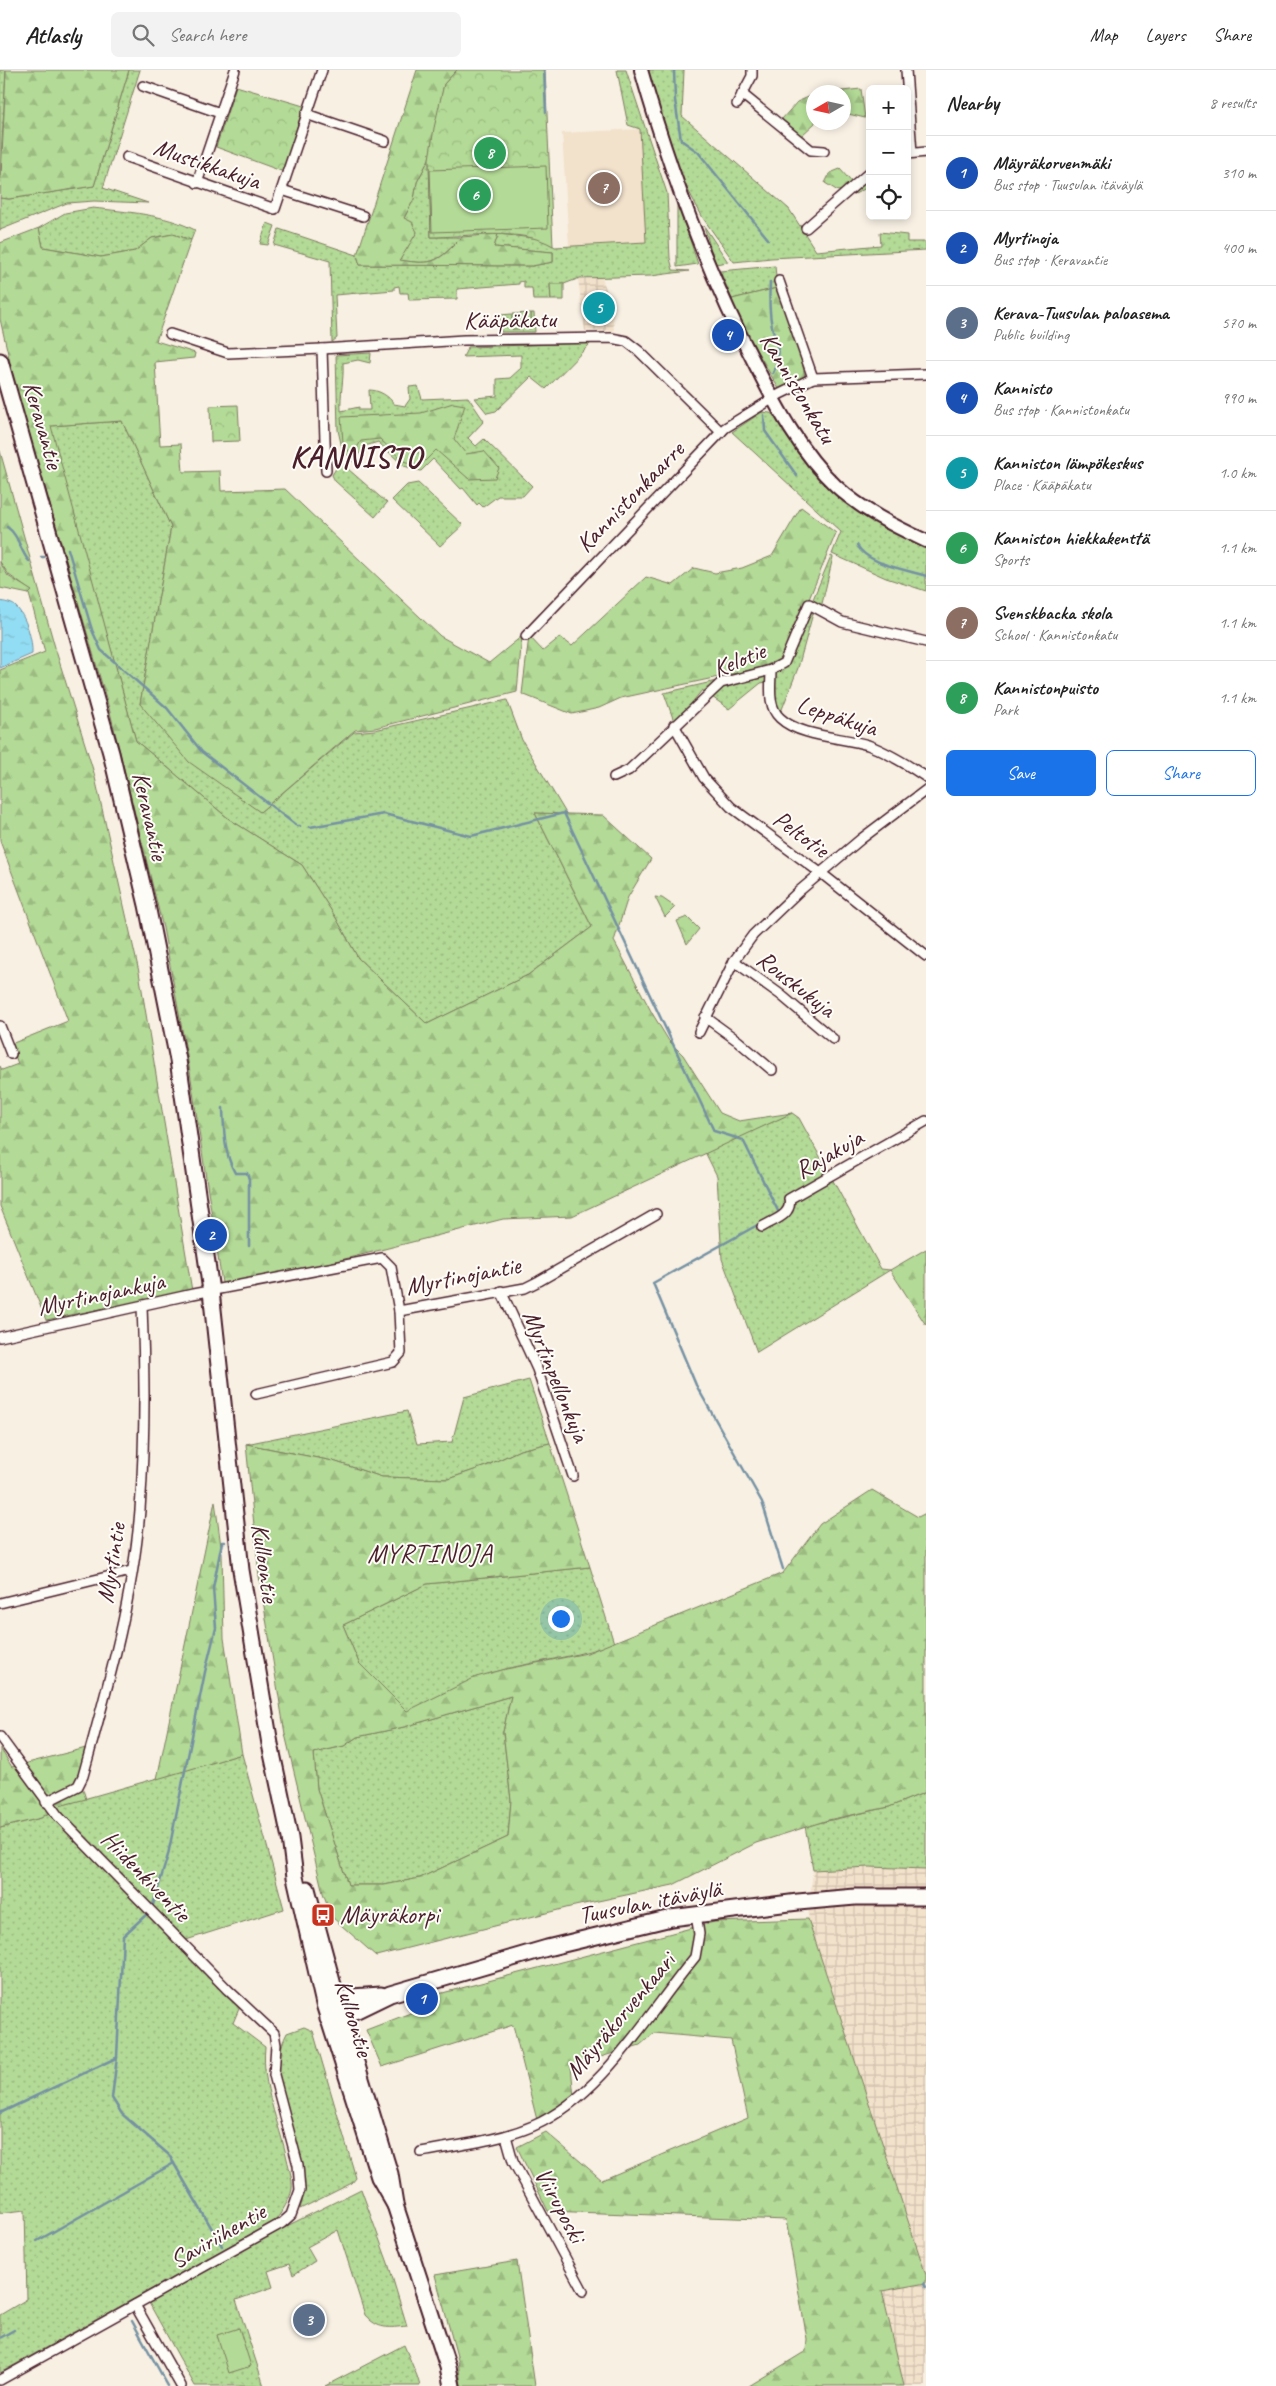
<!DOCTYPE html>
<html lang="en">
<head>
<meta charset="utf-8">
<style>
  :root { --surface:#fff; --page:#f2f2f2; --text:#222; --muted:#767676; --line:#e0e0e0; --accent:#1a73e8 }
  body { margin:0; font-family:Caveat,sans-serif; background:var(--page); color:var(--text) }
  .controls { position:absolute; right:15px; top:15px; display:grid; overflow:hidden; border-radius:8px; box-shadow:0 2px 8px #0003 }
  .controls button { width:45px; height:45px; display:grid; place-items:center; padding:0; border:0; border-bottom:1px solid var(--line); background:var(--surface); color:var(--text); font:25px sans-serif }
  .compass { position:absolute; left:806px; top:15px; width:45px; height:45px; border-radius:50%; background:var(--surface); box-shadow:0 2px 8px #0003; rotate:261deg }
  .you { position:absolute; left:560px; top:1548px; width:18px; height:18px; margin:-12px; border:4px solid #fff; border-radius:50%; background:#1a73e8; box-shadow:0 0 0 8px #1a73e833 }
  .badge { display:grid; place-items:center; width:32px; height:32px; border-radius:50%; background:var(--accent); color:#fff; font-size:16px; font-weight:700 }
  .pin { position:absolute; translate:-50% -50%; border:2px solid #fff; box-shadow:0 1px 5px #0006 }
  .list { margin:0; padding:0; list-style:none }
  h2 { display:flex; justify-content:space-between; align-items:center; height:65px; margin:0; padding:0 20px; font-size:21px }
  h2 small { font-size:16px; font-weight:400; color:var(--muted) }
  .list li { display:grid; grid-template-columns:32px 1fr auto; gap:15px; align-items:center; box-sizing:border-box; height:75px; padding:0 20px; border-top:1px solid var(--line) }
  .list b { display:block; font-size:19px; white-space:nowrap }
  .list p { margin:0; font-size:16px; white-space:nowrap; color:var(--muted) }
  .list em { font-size:16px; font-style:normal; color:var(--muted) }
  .actions { display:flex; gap:10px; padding:15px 20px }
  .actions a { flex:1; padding:11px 0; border:1px solid var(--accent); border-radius:8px; text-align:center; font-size:18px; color:var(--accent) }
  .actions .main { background:var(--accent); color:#fff }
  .icon { flex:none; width:28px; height:28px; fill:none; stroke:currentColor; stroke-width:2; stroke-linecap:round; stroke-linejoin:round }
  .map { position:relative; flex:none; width:926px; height:2316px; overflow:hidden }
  header { display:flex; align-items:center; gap:30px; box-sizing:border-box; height:70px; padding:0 25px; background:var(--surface); border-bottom:1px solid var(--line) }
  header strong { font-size:24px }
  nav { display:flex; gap:28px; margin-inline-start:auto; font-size:18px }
  .search { width:350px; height:45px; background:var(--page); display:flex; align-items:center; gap:12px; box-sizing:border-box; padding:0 18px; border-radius:8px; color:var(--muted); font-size:19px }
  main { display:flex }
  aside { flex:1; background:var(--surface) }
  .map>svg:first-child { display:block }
</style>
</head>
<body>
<header>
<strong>Atlasly</strong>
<div class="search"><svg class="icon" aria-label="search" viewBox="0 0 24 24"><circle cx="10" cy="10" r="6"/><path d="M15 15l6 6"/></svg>Search here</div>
<nav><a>Map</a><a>Layers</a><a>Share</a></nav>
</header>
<main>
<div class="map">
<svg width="926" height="2316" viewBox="0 0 926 2316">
  <defs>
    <pattern id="industrial-grid" width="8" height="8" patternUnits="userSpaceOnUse" patternTransform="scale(1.25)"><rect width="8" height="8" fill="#f2e1cb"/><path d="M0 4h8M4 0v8" fill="none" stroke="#d1c1ae"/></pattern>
    <pattern id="grass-dots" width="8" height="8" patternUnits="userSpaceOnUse" patternTransform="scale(1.25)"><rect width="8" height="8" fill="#b3da96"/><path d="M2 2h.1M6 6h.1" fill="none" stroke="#9bbb81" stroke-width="1.8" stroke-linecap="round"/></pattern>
    <pattern id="forest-firs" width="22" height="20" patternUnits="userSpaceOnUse" patternTransform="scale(1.25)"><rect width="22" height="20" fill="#b3da96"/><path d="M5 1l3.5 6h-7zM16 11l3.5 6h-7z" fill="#9bbb81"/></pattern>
    <pattern id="park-crowns" width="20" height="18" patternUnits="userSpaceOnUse" patternTransform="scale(1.25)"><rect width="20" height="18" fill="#b3da96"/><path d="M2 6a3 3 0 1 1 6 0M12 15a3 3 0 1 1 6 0" fill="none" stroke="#9bbb81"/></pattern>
    <pattern id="water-ripples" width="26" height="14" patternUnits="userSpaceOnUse" patternTransform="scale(1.25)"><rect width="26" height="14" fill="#92ddf3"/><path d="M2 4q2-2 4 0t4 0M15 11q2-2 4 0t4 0" fill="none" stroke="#7fbdd0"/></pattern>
  </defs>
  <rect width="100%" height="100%" fill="#f8f0e3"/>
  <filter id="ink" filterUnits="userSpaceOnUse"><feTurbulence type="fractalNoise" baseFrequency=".02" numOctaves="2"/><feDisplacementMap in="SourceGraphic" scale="10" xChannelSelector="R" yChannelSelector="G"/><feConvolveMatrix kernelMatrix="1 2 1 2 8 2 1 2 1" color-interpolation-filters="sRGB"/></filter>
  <g filter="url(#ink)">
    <path fill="#f2e1cb" d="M640,59L647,172L569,176L562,63Z"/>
    <g fill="url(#industrial-grid)">
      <path d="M602,208L612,236L614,261H585L578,209Z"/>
      <path d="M869,1797L926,1799V2205L808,1849L813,1800Z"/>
      <path d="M926,2213V2316H904L882,2221Z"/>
    </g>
    <g fill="url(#grass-dots)" stroke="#7e7c60">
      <path d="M0,0H6L0,109Z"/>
      <path d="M129,0H140L103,118L148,133L94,131L67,133L0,160V128L9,129L94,116Z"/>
      <path d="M617,0H626L667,123L670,188L673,200L689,201L651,206L580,208L564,214L550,215L551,230H533L532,218H524V211L519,212V214L457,219V229L409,230L408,223H400L399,216L394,217V220L335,225L337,268L332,272L330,191L274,175L279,159L357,185L360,195L532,196L553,192V182L494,177L498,164L542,169L555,177L646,172L640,59L628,55Z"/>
      <path d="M647,0H684L682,46L789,139L816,181L881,175L880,162L907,165V172H926V180L771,188L734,192L703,148L679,103Z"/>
      <path d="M429,89L431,167H462C437,191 436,196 399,190L417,162L404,148L414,129L417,112Z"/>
      <path d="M677,131L698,194L677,197Z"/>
      <path d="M93,138C127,142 164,144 195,160L191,170L173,164L152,168L135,181L101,187L43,177L39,158L65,143Z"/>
      <path d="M267,153L275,156L268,175L260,174Z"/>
      <path d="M704,156L728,192L715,194Z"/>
      <path d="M775,196L777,218L732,229L720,201Z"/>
      <path d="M531,243H534L535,262H501L500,245L512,244V259L531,258Z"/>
      <path d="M587,273L590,274L546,319L531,307L496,341L487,343L475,328L497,326V309L510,308L521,298V285L463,287L468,277Z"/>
      <path d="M371,283L370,293L358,290L343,293C344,310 340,323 341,341L359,337V340H370L369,320C379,320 389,326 394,334L405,336L410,329L409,317L418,316L422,329L468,327L484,351L468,368L476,376L484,369L532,416L523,426H498L483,437L479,433L477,435L463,418L461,419L433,389L421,401L404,396L378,372L365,376L353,392L342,378L338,360L336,285Z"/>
      <path d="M762,342L770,343L777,347L831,420L892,460L926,474V521L886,508L832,484L841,462L732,362Z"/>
      <path d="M122,351L171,457L140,634L260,742L354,662L375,660L507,630L522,670L567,745L535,743L592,857L528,905L427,954L358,888L336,848L302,795L229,749L136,671L50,356Z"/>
      <path d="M340,392L387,433L375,447L335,411L332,405Z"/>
      <path d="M418,413L463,455L440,476L392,430L407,415Z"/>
      <path d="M831,486L833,487L821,538L815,536L798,598L779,647L767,612L761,613L729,639L702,620L675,654L664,623L760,601L780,593L791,582Z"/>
      <path d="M792,1043L799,1048L881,1199L890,1200L757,1282L722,1189L717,1106L705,1082Z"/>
      <path d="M529,1310L550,1373L520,1380L486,1396L448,1409L382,1407L333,1391L246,1374L407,1341L417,1374L452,1372L464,1327Z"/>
      <path d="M590,1497L614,1573C578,1587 542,1590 506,1599C471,1607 440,1627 407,1642L359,1593L343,1555L427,1514Z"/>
      <path d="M511,1626L503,1662L511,1730L508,1767L420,1808L384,1815H348L317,1719L314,1683L344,1676L357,1667L404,1657Z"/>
      <path d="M242,1684L284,1839L183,1871L241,1934L233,1953L265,1977C261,2015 279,2052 287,2089C289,2098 293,2110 292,2119C290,2130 282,2141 276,2150L0,2303V2245L27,2229L25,2140L0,2143V1758L41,1748L52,1741L58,1745L59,1736Z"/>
      <path d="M926,1722V1799L869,1797L813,1800L805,1756L889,1737Z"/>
      <path d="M304,1957L313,1961L356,2108L352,2113L300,2139C319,2078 258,2019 287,1963Z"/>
      <path d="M361,2119L388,2193L407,2256C389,2258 378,2260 365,2245L338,2160L307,2177L315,2191L293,2205L289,2194L268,2201L273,2217L236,2230L264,2316H195L149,2233L289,2155Z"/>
      <path d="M404,2275L417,2306L420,2316H325Z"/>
    </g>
    <g fill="url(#forest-firs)" stroke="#7e7c60" fill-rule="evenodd">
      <path d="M6,0H129L94,116L9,129L0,128Z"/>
      <path d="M417,0H457L444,14L429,89L417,112L414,129L404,148L412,152L417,162L400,190C436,196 438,191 462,167L498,164L494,177L553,182V192L532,196L360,195L357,185Z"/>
      <path d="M861,19L865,48L844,43V22H832Z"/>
      <path d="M813,25L815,53L801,66L782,49L797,32Z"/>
      <path d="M840,99L856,117L870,105V116L855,124L850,118L838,121L825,113L830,103Z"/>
      <path d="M39,158L43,177L101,187L135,181L152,168L173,164L191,170L156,271L195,283L194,288L155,292L160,375L181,374L183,402L220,401L221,421L285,419L440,566L489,593L522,566L517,622L375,658L355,660L260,742L189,692L140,634L171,457L122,351L51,356L136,671L229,749L302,795L336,848L358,888L427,954L528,905L592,857L535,743L603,745L651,789L628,827L614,871L652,943L669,971L683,985L720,1043L739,1051L792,1043L572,1146L503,1149L230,1218L222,1213L190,1002L163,858L110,642L15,314L0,249V173Z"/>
      <path d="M777,218L801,286L805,307L779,319L732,238V229Z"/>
      <path d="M453,333L465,335L454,369L466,384L484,381L499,398L495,408L469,409L436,380L420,396L403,391L380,369L361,371L352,386L343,372L341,347L421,343Z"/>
      <path d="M0,381L56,581L94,703L139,902L192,1221L46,1250L0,1136V996L2,1000L18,994L11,974L68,951L0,771V600L45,582L29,524L31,521L9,505L0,492Z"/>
      <path d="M801,437L836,463L789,578L778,590L760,598L621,628L599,638L572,644L522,624L529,566L543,581L560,567L572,576L646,507L673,515L694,498L715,503L742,498L772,486Z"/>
      <path d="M926,1179V1255L890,1200Z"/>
      <path d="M550,1373L590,1497L427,1514L343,1555L359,1593L407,1641L476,1607L506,1599L587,1583L783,1503L820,1454L872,1420L918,1447L926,1443V1722L889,1737L828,1750L756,1773L673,1815L570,1837L376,1886L332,1847L323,1823L285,1664L259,1506L246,1374L333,1391L382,1407L448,1409L486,1396L520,1380ZM511,1626L503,1662L511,1730L508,1767L420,1808L384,1815H348L317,1719L314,1683L344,1676L357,1667L404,1657Z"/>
      <path d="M215,1431L222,1484L224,1568L242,1684L157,1709Z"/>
      <path d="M0,1678L12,1697L86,1678L79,1707L86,1729L59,1736L41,1748L0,1758Z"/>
      <path d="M808,1849L926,2205V2213L882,2221L904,2316H749L806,2281L807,2269L786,2150L548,2141L517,2077L546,2062L602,2110L748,2048L731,1970L654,1963L640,1975L571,1996L574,2028L537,2050L513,1955L382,1997L366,1960L426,1937L431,1926L714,1852Z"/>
      <path d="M517,2191L535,2316H461L458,2290L435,2205Z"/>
    </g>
    <g fill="url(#park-crowns)" stroke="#7e7c60">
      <path d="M457,0H545L553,176C522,157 466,167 431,167L429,89L434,58L444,14Z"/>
      <path d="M236,16L307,37L301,44L284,102L216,77Z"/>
      <path d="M550,214H564V230H551Z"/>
      <path d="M531,243V258L512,259V244Z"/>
      <path d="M238,335L240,371L211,372L210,336Z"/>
      <path d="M0,492L8,506L32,521L29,524L0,518Z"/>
      <path d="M655,827L662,828L675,837L665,847Z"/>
      <path d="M687,847L699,859L687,874L677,851Z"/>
    </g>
    <g fill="#b3da96" stroke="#7e7c60">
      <path d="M546,96L548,158L432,162L430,100Z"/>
      <path d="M239,2258L251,2296L229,2303L217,2265Z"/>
    </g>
    <path fill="url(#water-ripples)" stroke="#7591a3" d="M0,531C4,532 12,533 15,536C26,545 33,571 32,584L0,598Z"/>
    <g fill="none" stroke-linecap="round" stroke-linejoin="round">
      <g stroke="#7591a3" stroke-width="2.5">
        <path d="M544,0L546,42"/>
        <path d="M674,0L675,30L681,70L698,82L768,169"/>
        <path d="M770,212C769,227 769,242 772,257C777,276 783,283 773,303"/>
        <path d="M764,345L765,361L797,406"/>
        <path d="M7,457C19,465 20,481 29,491"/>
        <path d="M857,475C868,495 905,499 926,506"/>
        <path d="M68,479L92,560L101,580L167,638L202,682L297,756H300"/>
        <path d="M41,487H44"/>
        <path d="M310,757L384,744L471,766L564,743L714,1061L743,1070L779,1143L768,1149"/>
        <path d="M223,1038C224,1061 224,1083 235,1103H247L249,1109V1176"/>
        <path d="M761,1153L653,1213L696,1315L762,1432L783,1499"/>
        <path d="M153,1835L168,1785L205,1602L216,1558L213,1518L222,1472H225"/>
        <path d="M148,1843L123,1866L117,1987L112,2028L122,2044L169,2085L222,2176"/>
        <path d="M0,2043L116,1988"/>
        <path d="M37,2171L174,2093"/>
        <path d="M924,2213L926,2217"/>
        <path d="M132,2251L168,2316"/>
        <path d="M0,2268L14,2260"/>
      </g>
      <g stroke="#4a1f2b" stroke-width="12">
        <g id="street">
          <path d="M906,0L912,83"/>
          <path d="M143,16L220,43"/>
          <path d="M742,24L811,80L824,81"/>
          <path d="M737,34L752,6V0"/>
          <path d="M306,44L385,71"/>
          <path d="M907,84L926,82"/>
          <path d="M127,87L275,139L322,0"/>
          <path d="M197,113L235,0"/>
          <path d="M282,120L363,146"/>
          <path d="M806,158L870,102"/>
          <path d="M779,211L813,308"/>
          <path d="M170,264L228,283L322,279L464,270L611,268L626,271L639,281L721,362"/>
          <path d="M322,279L326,401"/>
          <path d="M526,566L725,358L780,324L813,308L926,304"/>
          <path d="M771,600C771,616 767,636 780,648C800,667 843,667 868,675C889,683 908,695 926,707"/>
          <path d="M674,655L704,708L731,737L826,807L926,886"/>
          <path d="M614,707L629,700L721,613L771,600L784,593L809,534L842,552L926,572"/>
          <path d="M734,891L781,925L833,969"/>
          <path d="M705,947L738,971L772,1000"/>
          <path d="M0,956L11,984"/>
          <path d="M699,962L734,891L753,865L798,822L861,769L926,720"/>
          <path d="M762,1157C773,1150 793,1145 789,1129L926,1051"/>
          <path d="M501,1221L537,1299L573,1406"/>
          <path d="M0,1267L193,1224L382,1188L391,1197L399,1241L525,1218L539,1211L656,1144"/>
          <path d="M256,1324L393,1292L401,1283L399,1241"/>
          <path d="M0,1533L131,1501"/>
          <path d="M0,1667L58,1746L228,1920L274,1963L276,1975L274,2005L298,2095L300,2120L291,2145L282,2153L0,2310"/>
          <path d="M46,1732L78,1716L83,1706C107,1619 133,1530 140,1440C145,1372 145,1303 142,1236"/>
          <path d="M506,2066L513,2091L583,2221"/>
          <path d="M421,2082C459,2075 498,2071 533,2056C602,2026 648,1944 695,1887L699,1864L696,1844"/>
          <path d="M135,2235L181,2316"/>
        </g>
      </g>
      <g stroke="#4a1f2b" stroke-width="16">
        <path id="secondary" d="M641,0C670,102 707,202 756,296C777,338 801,383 836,416C862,440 894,456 926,471"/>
      </g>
      <g stroke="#4a1f2b" stroke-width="19">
        <g id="primary">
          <path d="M0,291L111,683L147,835L178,990L211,1221L241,1500L270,1674L290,1768L295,1807L324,1934L379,2107L395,2135"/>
          <path d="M307,1819L337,1930L390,2104L395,2135L448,2297L452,2316"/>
          <path d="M328,1933L352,1927L381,1925"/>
          <path d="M328,1949L357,1940L390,1924L547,1878L671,1848L798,1832L855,1827H926"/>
        </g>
      </g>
      <use href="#street" stroke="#fdfcf7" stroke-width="9"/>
      <use href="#secondary" stroke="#fdfcf7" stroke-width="12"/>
      <use href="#primary" stroke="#fdfcf7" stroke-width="15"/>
    </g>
  </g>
  <defs>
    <g id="bus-square" transform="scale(1.25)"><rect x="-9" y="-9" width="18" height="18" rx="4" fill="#c8321e" stroke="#fdfcf7"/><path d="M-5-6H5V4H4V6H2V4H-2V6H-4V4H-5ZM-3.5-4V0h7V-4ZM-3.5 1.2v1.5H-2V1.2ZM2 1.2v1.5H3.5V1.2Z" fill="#fff"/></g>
  </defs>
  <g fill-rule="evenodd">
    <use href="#bus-square" x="323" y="1845"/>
  </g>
  <g text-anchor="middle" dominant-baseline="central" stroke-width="4" stroke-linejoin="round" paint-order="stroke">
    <g font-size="25" fill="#4a1f2b" stroke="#fdfcf7">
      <text transform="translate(207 94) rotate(19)">Mustikkakuja</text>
      <text transform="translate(510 250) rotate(-1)">Kääpäkatu</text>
      <text transform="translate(798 318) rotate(59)">Kannistonkatu</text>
      <text transform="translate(43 355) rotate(74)">Keravantie</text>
      <text transform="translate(630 427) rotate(-46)">Kannistonkaarre</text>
      <text transform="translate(739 590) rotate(-22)">Kelotie</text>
      <text transform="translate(837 646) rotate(18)">Leppäkuja</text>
      <text transform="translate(150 746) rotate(77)">Keravantie</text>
      <text transform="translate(801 764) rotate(36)">Peltotie</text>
      <text transform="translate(796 914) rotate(38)">Rouskukuja</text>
      <text transform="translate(829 1084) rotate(-30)">Rajakuja</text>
      <text transform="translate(463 1206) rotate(-11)">Myrtinojantie</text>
      <text transform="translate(101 1224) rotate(-12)">Myrtinojankuja</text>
      <text transform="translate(556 1306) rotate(68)">Myrtinpellonkuja</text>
      <text transform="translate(111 1493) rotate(-81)">Myrtintie</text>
      <text transform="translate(265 1493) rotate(82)">Kulloontie</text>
      <text transform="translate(146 1806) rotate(46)">Hiidenkiventie</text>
      <text transform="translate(650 1832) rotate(-11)">Tuusulan itäväylä</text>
      <text transform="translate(620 1946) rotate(-50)">Mäyräkorvenkaari</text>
      <text transform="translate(354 1948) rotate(73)">Kulloontie</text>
      <text transform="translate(560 2135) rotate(62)">Viiruposki</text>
      <text transform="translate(218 2166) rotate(-30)">Saviriihentie</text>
    </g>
    <g font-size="25" fill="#4a1f2b" stroke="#fdfcf7" text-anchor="start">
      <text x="340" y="1845">Mäyräkorpi</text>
    </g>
    <g font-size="26" letter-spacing="1" fill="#4a1f2b" stroke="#fdfcf7">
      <text x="430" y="1483">MYRTINOJA</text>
    </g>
    <g font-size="30" font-weight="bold" letter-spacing="1" fill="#4a1f2b" stroke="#fdfcf7">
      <text x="356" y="387">KANNISTO</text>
    </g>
  </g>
</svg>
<div class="controls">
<button>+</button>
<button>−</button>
<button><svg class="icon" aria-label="locate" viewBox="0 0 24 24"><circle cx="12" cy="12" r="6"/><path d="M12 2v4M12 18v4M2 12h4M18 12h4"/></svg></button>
</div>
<svg class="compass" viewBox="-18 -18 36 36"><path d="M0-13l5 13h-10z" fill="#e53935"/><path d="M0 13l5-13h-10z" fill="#767676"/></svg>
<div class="you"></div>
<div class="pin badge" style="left:422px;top:1929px;background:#1a4fb4">1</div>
<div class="pin badge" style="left:211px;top:1165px;background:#1a4fb4">2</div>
<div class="pin badge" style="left:309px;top:2250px;background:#5c6f8a">3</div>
<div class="pin badge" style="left:728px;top:265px;background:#1a4fb4">4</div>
<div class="pin badge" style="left:599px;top:238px;background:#0f9aa8">5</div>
<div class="pin badge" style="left:475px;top:125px;background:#2e9e5b">6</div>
<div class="pin badge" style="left:604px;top:118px;background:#8d6e63">7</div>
<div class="pin badge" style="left:490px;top:83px;background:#2e9e5b">8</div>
</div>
<aside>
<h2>Nearby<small>8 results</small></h2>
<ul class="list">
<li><span class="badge" style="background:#1a4fb4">1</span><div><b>Mäyräkorvenmäki</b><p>Bus stop · Tuusulan itäväylä</p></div><em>310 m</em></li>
<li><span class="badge" style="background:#1a4fb4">2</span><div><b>Myrtinoja</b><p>Bus stop · Keravantie</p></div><em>400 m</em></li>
<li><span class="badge" style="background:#5c6f8a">3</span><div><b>Kerava-Tuusulan paloasema</b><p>Public building</p></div><em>570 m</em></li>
<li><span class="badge" style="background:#1a4fb4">4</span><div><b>Kannisto</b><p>Bus stop · Kannistonkatu</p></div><em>990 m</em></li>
<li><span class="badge" style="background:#0f9aa8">5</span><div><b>Kanniston lämpökeskus</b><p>Place · Kääpäkatu</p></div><em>1.0 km</em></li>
<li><span class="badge" style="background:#2e9e5b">6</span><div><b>Kanniston hiekkakenttä</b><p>Sports</p></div><em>1.1 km</em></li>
<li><span class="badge" style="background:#8d6e63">7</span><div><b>Svenskbacka skola</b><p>School · Kannistonkatu</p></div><em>1.1 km</em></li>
<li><span class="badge" style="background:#2e9e5b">8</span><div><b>Kannistonpuisto</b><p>Park</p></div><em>1.1 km</em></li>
</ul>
<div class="actions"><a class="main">Save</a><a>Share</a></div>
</aside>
</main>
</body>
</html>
